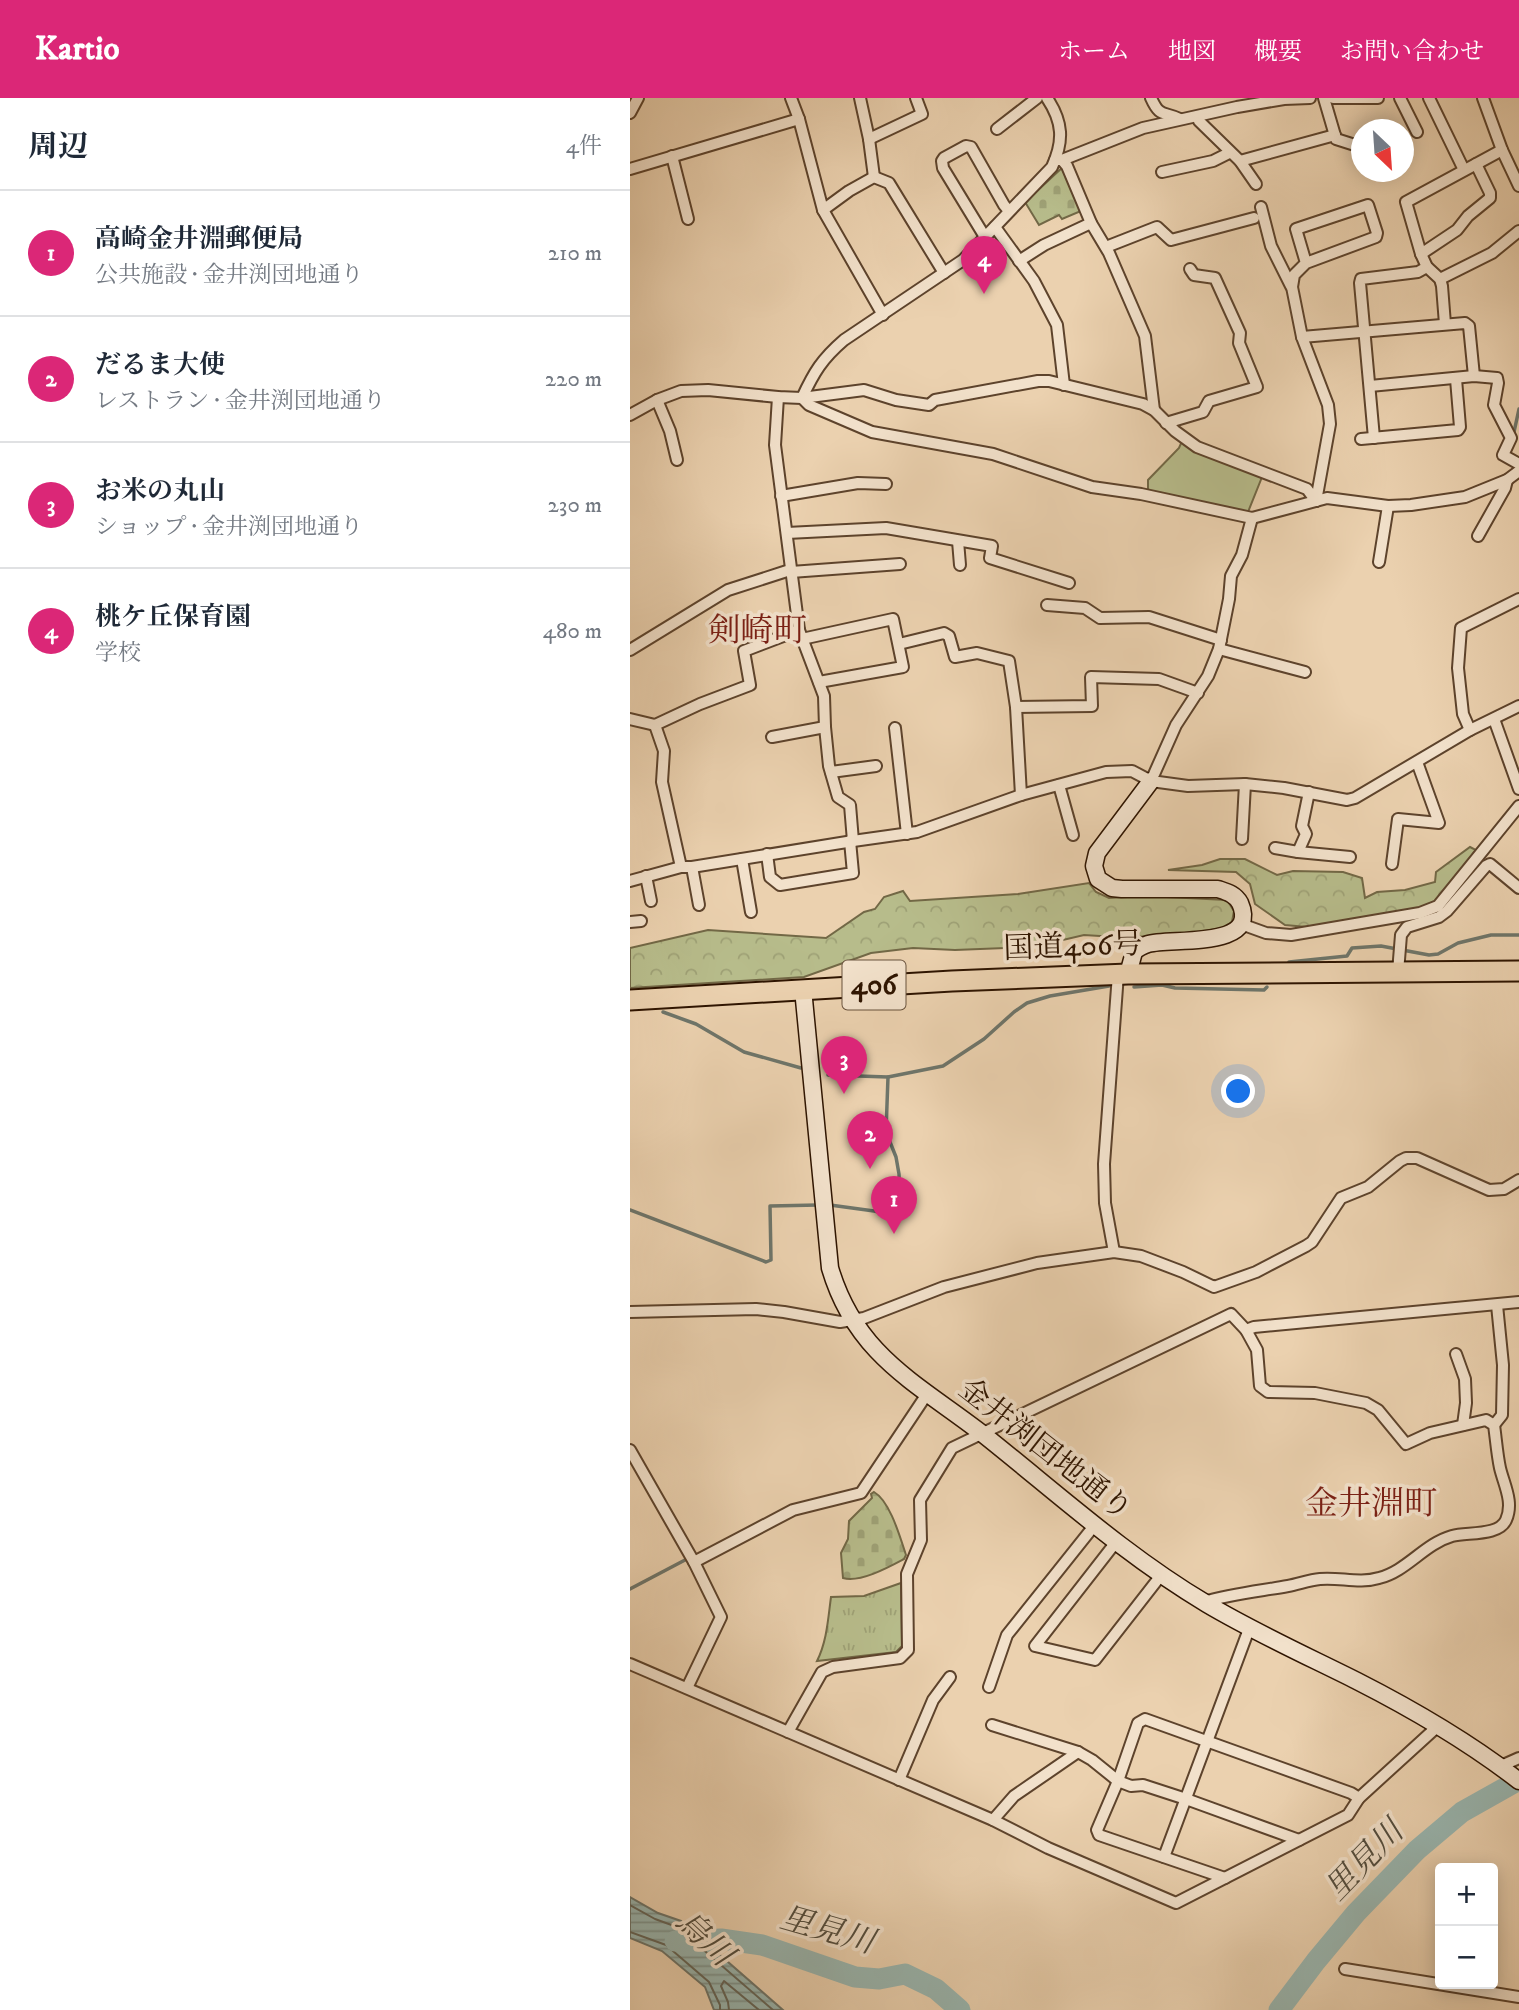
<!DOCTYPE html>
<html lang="ja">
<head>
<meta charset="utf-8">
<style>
  :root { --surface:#fff; --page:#f6f6f7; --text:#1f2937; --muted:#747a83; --line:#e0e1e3; --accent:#db2777 }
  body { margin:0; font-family:"IM FELL DW Pica","Noto Serif JP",serif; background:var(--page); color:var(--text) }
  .controls { position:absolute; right:21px; bottom:21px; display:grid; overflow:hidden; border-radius:7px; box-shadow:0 4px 18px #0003 }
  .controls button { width:63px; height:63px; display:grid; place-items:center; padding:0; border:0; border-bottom:2px solid var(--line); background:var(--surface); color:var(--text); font:35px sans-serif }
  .compass { position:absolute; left:721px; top:21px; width:63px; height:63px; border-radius:50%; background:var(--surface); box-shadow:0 4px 18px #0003; rotate:155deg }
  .you { position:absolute; left:609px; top:994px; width:24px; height:24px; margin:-18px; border:5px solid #fff; border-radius:50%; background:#1a73e8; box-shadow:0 0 0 10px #1a73e833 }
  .badge { display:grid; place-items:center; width:46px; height:46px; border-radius:50%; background:var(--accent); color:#fff; font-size:23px; font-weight:700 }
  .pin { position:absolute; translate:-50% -58px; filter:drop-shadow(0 2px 4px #0008) }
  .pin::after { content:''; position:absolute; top:37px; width:24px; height:21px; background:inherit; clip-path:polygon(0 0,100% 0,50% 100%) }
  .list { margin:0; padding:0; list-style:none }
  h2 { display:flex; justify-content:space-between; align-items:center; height:91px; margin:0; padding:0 28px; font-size:30px }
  h2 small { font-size:23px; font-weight:400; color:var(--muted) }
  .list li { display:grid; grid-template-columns:46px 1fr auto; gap:21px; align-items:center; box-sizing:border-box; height:126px; padding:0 28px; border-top:2px solid var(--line) }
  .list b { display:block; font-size:26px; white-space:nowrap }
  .list p { margin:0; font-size:23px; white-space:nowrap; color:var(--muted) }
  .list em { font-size:23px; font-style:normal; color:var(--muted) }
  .map { position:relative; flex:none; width:889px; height:1912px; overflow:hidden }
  header { display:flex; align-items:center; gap:42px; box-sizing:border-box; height:98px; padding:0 35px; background:var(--accent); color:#fff }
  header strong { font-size:33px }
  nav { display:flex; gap:38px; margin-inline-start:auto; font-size:24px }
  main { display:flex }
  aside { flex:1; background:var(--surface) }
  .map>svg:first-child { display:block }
</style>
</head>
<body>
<header>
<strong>Kartio</strong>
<nav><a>ホーム</a><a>地図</a><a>概要</a><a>お問い合わせ</a></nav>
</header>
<main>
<aside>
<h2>周辺<small>4件</small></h2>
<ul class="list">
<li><span class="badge">1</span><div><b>高崎金井淵郵便局</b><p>公共施設 · 金井渕団地通り</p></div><em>210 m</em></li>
<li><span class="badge">2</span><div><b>だるま大使</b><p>レストラン · 金井渕団地通り</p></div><em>220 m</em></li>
<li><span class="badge">3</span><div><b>お米の丸山</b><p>ショップ · 金井渕団地通り</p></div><em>230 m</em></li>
<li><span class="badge">4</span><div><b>桃ケ丘保育園</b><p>学校</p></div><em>480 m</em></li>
</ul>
</aside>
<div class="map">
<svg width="889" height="1912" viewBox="0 0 889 1912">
  <defs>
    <pattern id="grass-tufts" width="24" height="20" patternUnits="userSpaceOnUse" patternTransform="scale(1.75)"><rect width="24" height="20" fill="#b7bc8b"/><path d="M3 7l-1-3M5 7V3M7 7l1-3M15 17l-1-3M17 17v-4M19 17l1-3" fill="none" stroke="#9ea176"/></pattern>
    <pattern id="forest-crowns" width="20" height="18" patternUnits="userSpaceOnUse" patternTransform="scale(1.75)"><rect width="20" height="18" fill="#b7bc8b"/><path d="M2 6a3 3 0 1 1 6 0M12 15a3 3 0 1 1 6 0" fill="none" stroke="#9ea176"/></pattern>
    <pattern id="cemetery-stones" width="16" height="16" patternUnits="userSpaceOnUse" patternTransform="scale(1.75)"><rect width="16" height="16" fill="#b7bc8b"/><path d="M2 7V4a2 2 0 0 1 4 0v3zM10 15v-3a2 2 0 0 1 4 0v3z" fill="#9ea176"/></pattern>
    <pattern id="water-rules" width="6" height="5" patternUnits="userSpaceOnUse" patternTransform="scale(1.75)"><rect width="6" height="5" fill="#99b6b0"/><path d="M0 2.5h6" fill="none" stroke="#7d938d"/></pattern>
  </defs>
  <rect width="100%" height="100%" fill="#ebd1af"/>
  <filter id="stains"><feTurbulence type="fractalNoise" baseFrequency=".00286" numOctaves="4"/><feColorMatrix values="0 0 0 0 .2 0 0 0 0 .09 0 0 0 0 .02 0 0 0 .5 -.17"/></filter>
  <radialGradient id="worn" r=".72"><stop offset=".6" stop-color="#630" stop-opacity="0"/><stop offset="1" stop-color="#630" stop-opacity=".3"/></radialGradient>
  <path fill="url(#grass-tufts)" stroke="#726846" stroke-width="2" d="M271,1485L272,1548L266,1554L187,1563C197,1543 198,1521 201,1499L234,1498Z"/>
  <g fill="url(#forest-crowns)" stroke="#726846" stroke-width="2">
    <path d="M840,749L846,752L812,800L795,812L688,830L655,827L625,806L620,786L606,774L538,772L572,767L590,761H615L647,777L663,773L713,774L732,780L735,800L747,794L775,792L805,784L806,774Z"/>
    <path d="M459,785L466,794L479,800L516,798L597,802L604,813L602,824L593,830L540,838L486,839L454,837L403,849L325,852L283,850L241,855L174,879L0,890V850L78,832L196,840L234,814L245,811L254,799L273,793L280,803L388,796Z"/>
  </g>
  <g fill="url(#cemetery-stones)" stroke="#726846" stroke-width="2">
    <path d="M433,69L451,113L432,121L429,117L409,127L395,104Z"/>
    <path d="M244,1394C260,1403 270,1439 276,1457L274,1461C259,1469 230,1485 213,1480L211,1455L218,1441L219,1423L242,1400L241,1396Z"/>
  </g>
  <path fill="#b7bc8b" stroke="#726846" stroke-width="2" d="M552,343L632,379L618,414L518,394V382L549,350Z"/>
  <path fill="url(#water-rules)" stroke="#6e756a" stroke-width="2" d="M0,1799L28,1815L51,1823L153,1912H84L75,1889L32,1853L0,1840Z"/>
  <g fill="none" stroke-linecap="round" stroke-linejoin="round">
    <g stroke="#646558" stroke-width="2">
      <path d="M0,1807L25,1821L47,1829L143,1912"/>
      <path d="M0,1834L36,1847L79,1884L90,1907V1912"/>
      <path d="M99,1912L98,1904L91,1888L94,1883L129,1912"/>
    </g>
    <g stroke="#6e756a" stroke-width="3.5">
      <path d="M884,334L889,311"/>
      <path d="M659,864L717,858L722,850L751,848L799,857L808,856L828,845L861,837H889"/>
      <path d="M504,889L532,887L545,890L634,892L637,889"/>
      <path d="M33,914L66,926L114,954L171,970"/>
      <path d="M198,977L258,979L313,968L354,941L384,914L397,905L420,898L479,888"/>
      <path d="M200,1107L244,1113L271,1119L269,1076L266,1059L256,1034L258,979"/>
      <path d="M0,1112L136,1164L141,1162L140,1108L188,1107"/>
      <path d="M0,1491L55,1462"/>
    </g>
    <g stroke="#99b6b0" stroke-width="21">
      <path d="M45,1843L91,1841L132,1847L225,1879L249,1881L275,1876L306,1891L330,1912"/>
      <path d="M649,1912L686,1863L726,1815L787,1752L832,1714L889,1682"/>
    </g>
    <g stroke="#5d432c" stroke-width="14">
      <g id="street">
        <path d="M161,0L169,21L193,112L253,217"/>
        <path d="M230,0L239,41L244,79"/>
        <path d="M521,0C530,20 533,13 550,21"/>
        <path d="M694,0L706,41L728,48"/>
        <path d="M703,0H748"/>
        <path d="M770,0L787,34"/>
        <path d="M799,0L834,72"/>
        <path d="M853,0L872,52L889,88"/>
        <path d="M0,15L8,0"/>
        <path d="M568,19L569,23L610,63L626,86"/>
        <path d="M367,31L407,0"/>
        <path d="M239,41L292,16L286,0"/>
        <path d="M42,58L58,121"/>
        <path d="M425,62H432L437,68L461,125L479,155L515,238L524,312"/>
        <path d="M432,62L513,30L607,9L654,1L680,0"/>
        <path d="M610,63L705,37"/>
        <path d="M0,71L169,21"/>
        <path d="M532,74L583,63L599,55"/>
        <path d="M631,109L641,148L661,188"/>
        <path d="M193,112L219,93L244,79L259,85L314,175"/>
        <path d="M365,129L404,183L427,227L434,287"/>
        <path d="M355,139L313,70L312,63L314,60L336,48L341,49L374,107L379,113"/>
        <path d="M476,149L527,129L541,142L624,120"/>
        <path d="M791,156L827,132L838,118L860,100V95L846,66"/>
        <path d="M389,163L414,147L461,125"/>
        <path d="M676,165L666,131L738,107L747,135L746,139L676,165L664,177L662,189L672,239L698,307L700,326L686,403"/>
        <path d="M810,181L862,155L889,133"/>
        <path d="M815,226L812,188L810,181L797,169L791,156L776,104L872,52"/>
        <path d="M672,239L835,225L839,228L844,278"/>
        <path d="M740,288L844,278L867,280L868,285L864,307L881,340L873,357L889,366"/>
        <path d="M148,299L145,347L169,532L194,598L195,629L199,668L208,699L220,707L223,743"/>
        <path d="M172,300L234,292L266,302L299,307L305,302L408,283H419L513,306L524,312L545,333L567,349L677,391L686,403"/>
        <path d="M172,300C184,274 192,261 214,242L333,162L422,69C434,43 433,24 417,0"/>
        <path d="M27,302L40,333L47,362"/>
        <path d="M0,317L27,302L51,293L78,292L148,299L172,300L179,307L242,334L363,356L462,389L511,396L622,420L697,400L758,408L781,407L835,399L877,382L889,373"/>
        <path d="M536,325L573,314L579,303L627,289L609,245L610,235L585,180L564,177L560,171"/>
        <path d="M744,340L730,185L731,181L788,174L797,169"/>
        <path d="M731,341L828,332L830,329L826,281"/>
        <path d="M151,398L228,385L256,386"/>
        <path d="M157,435L256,430L362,448L360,460L439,485"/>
        <path d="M848,438L875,390L877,382"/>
        <path d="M328,443L330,467"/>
        <path d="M749,464L758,408"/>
        <path d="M161,474L270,466"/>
        <path d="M417,507L455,510L470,520L519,519L591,542"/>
        <path d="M172,541L263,521L273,569L189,584"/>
        <path d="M269,546L314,535L319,538L325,559L347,555L379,563L386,609L391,697"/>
        <path d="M589,551L675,574"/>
        <path d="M0,552L98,492L160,472"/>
        <path d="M386,609L462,608L461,579L529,581L568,595"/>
        <path d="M0,621L25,627L70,606L120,587L114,553L169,532"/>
        <path d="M864,621L889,691"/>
        <path d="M25,627L34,653L32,684L51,769"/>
        <path d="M265,630L277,736"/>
        <path d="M840,632L833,616L828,570L831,530L889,501"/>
        <path d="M142,639L195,629"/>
        <path d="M201,674L246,668"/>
        <path d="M521,683L546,627L578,578L589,551L599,501L601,478L612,457L622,420"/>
        <path d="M429,687L443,737"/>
        <path d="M612,741L615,686"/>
        <path d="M645,750L668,754L720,759"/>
        <path d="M668,754L676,736L672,728L679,694"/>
        <path d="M137,756L140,779L150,787L223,775L220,743"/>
        <path d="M112,761L121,814"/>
        <path d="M762,766L768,721L809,725L787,664"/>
        <path d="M62,769L69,807"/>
        <path d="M16,778L21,803"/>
        <path d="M0,783L51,769H62L223,743L287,734L391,697L476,674L502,673L521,683L558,688L615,686L654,690L717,702L725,700L840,632L889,608"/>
        <path d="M0,824L11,823"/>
        <path d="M611,826L636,835L661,837L790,815L808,808L889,708"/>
        <path d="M768,874L771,837L777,829L809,819L817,813L856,768L860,766L889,790"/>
        <path d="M484,1154L475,1105L474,1066L488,876"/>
        <path d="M0,1214L126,1211L154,1214L210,1224L234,1220L314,1189L407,1165L484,1154L511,1158L553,1174L584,1189L626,1174L676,1148L682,1144L711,1100L738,1089L770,1063L776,1060H787L859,1092L874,1091L889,1082"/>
        <path d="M616,1232L624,1229L889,1204"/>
        <path d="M826,1256L835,1281L836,1305L833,1327"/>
        <path d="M864,1327L872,1317L873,1267L867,1207"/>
        <path d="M0,1352L64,1464L91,1519L57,1590"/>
        <path d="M486,1444L405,1548L465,1562L532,1476"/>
        <path d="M64,1464L163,1412L231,1395L297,1296"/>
        <path d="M0,1566L363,1722L418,1750L546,1805L718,1717L729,1700L808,1628"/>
        <path d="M359,1589L377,1537L464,1428"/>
        <path d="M362,1627L448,1654L462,1662L488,1683L501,1688L513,1687L556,1701L669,1742"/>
        <path d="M158,1634L192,1574L203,1569L270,1560L278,1552L277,1476L291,1442L290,1402L322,1350L601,1216L616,1232L627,1252L630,1288L638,1294L685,1295L736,1305L748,1312L776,1346L800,1335L856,1322L864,1327C866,1341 867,1356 870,1370C874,1387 884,1404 876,1422C869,1438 838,1434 822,1438C794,1446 777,1473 749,1480C729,1486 710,1479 690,1481C679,1482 669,1486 658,1488C630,1493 601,1496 574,1504"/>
        <path d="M871,1668L889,1660"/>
        <path d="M269,1682L303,1602L320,1579"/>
        <path d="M363,1722L384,1698L448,1654"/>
        <path d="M534,1759L619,1531"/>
        <path d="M595,1780L469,1737L467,1732L488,1683L508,1625L515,1621L721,1695L729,1700"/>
        <path d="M715,1871L889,1899"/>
      </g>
    </g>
    <g stroke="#2e1400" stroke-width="19">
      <g id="secondary">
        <path d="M498,876L504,854C508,850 512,848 518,846C540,839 631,852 610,805C605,796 597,794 588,791H492L482,790L468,781L464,768L467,755L521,683"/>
        <path d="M173,891L200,1170C226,1258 287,1285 354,1337C427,1395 496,1458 577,1506C626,1535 677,1558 727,1583C784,1612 839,1644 889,1683"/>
      </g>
    </g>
    <g stroke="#2e1400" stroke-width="23">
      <path id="highway" d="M0,902L322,883L498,876L889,873"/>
    </g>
    <use href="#street" stroke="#f2e1cb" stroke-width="10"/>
    <use href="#secondary" stroke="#f2e1cb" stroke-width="16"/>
    <use href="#highway" stroke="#ebd1af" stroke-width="19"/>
  </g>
  <g text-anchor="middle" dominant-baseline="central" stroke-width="7" stroke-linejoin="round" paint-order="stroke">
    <rect fill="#f2e1cb" stroke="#69523d" stroke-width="2" x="212.5" y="862.5" width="63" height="49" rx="5"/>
    <g font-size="28" font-weight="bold" fill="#2e1400">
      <text x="244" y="887">406</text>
    </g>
    <g font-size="30" fill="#2e1400" stroke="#f2e1cb">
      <text transform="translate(443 849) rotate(-2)">国道406号</text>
      <text transform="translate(415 1352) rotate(38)">金井渕団地通り</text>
    </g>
    <g font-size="32" font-style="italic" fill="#534d3e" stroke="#f2e1cb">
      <text transform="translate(735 1763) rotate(-46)">里見川</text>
      <text transform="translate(197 1833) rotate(16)">里見川</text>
      <text transform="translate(74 1841) rotate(43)">烏川</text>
    </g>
    <g font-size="33" fill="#7a1f14" stroke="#f2e1cb">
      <text x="127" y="533">剣崎町</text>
      <text x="741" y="1406">金井淵町</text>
    </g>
  </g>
  <rect width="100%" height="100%" filter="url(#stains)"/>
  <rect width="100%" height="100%" fill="url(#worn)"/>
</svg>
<div class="controls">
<button>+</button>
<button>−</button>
</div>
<svg class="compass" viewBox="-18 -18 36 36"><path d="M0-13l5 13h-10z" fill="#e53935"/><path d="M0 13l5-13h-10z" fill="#747a83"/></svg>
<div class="you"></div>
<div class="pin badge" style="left:264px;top:1136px">1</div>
<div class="pin badge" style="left:240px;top:1071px">2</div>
<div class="pin badge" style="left:214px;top:996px">3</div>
<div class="pin badge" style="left:354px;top:196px">4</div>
</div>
</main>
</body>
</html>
